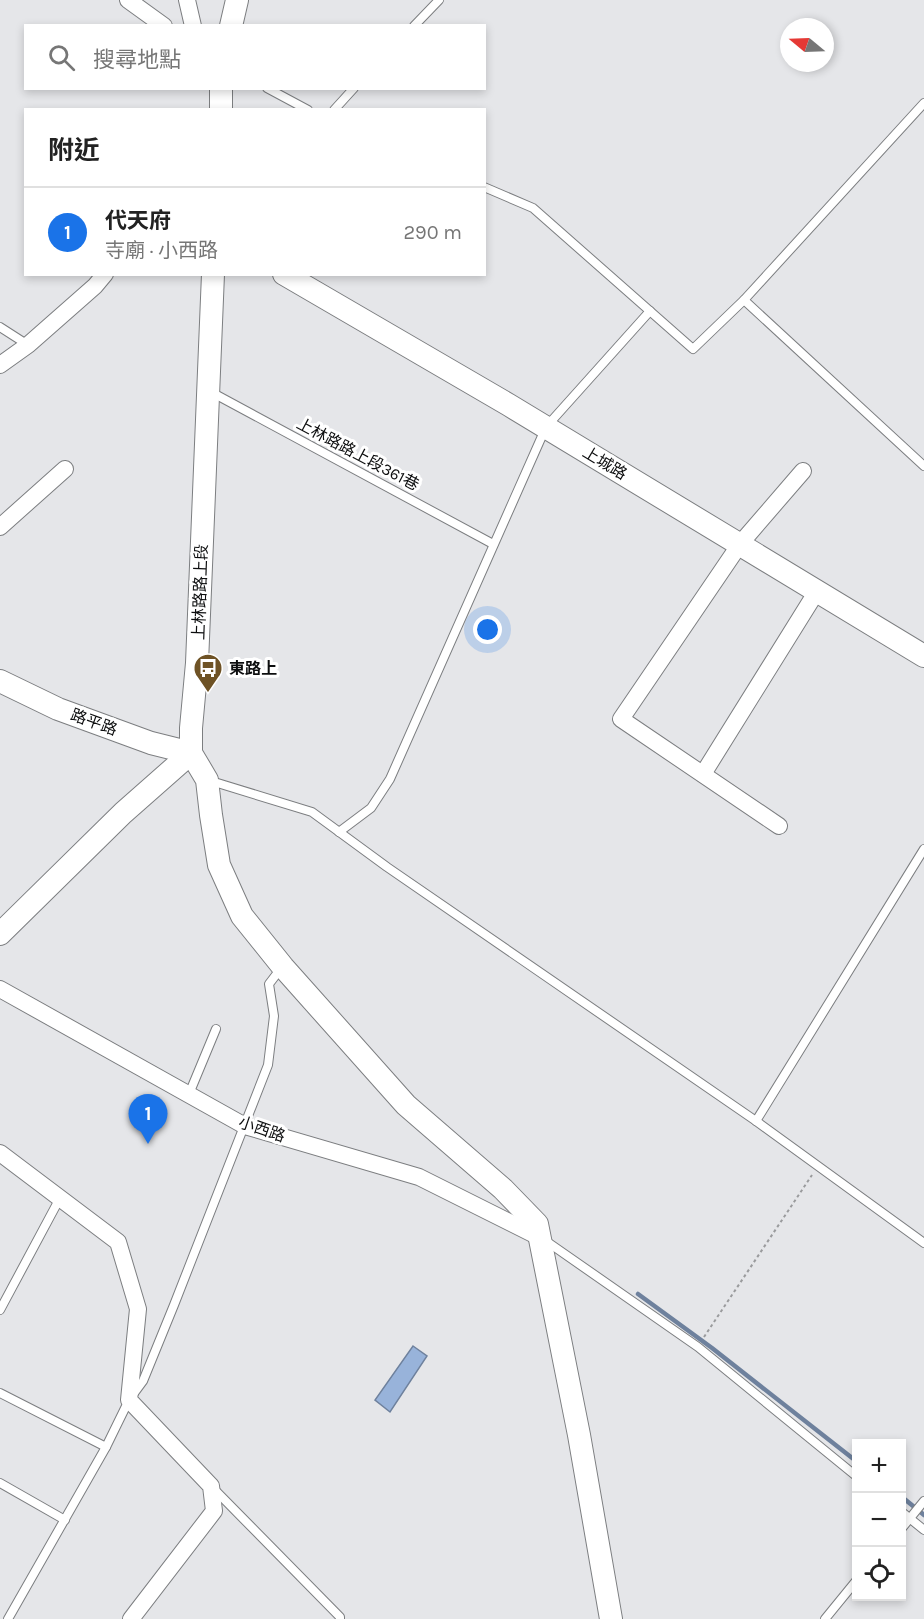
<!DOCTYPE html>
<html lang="zh-TW">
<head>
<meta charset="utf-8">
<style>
  :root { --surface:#fff; --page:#f6f6f6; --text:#222; --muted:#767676; --line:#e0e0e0; --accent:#1a73e8 }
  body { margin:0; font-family:Karla,"Noto Sans TC",sans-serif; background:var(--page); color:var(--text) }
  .controls { position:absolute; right:18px; bottom:18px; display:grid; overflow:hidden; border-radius:0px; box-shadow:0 3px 9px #0003 }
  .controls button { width:54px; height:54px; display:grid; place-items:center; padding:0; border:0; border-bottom:2px solid var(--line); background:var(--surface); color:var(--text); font:30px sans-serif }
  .compass { position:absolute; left:780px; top:18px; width:54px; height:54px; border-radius:50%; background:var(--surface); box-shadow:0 3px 9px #0003; rotate:289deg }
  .you { position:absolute; left:488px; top:630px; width:21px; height:21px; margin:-15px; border:4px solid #fff; border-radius:50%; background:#1a73e8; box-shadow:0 0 0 9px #1a73e833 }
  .badge { display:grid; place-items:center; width:39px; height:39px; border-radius:50%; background:var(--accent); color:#fff; font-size:20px; font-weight:700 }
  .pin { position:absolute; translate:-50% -50px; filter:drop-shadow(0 2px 3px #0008) }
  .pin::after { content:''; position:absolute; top:32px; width:21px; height:18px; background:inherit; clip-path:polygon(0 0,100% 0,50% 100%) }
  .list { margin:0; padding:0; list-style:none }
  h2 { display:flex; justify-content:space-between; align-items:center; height:78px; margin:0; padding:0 24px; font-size:26px }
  h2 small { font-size:20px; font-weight:400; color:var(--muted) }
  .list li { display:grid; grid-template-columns:39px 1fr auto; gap:18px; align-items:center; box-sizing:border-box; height:90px; padding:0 24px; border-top:2px solid var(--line) }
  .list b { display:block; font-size:22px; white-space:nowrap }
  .list p { margin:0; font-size:20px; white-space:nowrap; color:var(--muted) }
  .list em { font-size:20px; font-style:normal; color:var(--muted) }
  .icon { flex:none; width:33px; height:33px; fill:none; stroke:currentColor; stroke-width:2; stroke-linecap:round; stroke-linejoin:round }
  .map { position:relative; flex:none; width:924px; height:1619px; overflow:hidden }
  .search { position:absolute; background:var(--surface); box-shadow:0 3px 9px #0003; left:24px; top:24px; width:462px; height:66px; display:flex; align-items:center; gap:15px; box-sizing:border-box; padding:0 21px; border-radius:0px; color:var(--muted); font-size:22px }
  .panel { position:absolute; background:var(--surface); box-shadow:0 3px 9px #0003; left:24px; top:108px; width:462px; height:168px; border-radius:0px }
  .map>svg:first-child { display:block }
</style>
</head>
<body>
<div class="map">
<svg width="924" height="1619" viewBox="0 0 924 1619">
  <rect width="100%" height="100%" fill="#e5e6e9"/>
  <path fill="#98b3da" stroke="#6e819d" stroke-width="1.5" d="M413,1346L427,1356L390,1412L375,1400Z"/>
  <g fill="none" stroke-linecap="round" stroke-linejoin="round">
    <g stroke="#6e819d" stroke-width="4.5">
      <path d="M638,1294L712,1348L856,1461"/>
      <path d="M902,1497L924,1515"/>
    </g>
    <g stroke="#7c7e80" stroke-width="10">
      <g id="lane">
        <path d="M414,26L439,0"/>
        <path d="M267,88L308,110"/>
        <path d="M334,110L354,88"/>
        <path d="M484,187L533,208L693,349L744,300L924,466"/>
        <path d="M744,300L924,103"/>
        <path d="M0,327L28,345"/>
        <path d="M211,392L493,544"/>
        <path d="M211,781L312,812L387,867L756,1121L924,1243"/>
        <path d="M339,832L371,808L390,779L546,427L650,311"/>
        <path d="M189,1094L216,1029"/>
        <path d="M756,1121L924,849"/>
        <path d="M546,1241L698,1347L856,1476"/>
        <path d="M0,1310L60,1198"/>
        <path d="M0,1393L106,1447"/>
        <path d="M0,1483L65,1520"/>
        <path d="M214,1489L340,1617V1619"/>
        <path d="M902,1512L924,1530"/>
        <path d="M902,1528L924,1501"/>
        <path d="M8,1619L106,1447L129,1400L143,1381L174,1305L268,1065L274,1016L269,984L282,967"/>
        <path d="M825,1619L856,1581"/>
      </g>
    </g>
    <g stroke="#7c7e80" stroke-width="18">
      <g id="street">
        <path d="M128,0L164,26"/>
        <path d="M187,0L193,26"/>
        <path d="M0,365L28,345L95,286L105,274"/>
        <path d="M0,527L65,469"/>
        <path d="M703,774L817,591"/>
        <path d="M779,826L621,719L740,544L803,471"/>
        <path d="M0,989L245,1126L419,1177L539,1237"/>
        <path d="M0,1153L118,1242L138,1309L129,1400L211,1486L214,1511L131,1619"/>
      </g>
    </g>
    <g stroke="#7c7e80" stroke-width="24">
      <g id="secondary">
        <path d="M231,26L237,0"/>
        <path d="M221,110V88"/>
        <path d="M284,274L509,405L924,656"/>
        <path d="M0,681L58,709L151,743L191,753"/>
        <path d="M191,753L207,780L211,815L219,865L242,916L283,967L406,1105L503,1189L537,1224L579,1435L611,1619"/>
        <path d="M0,934L123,813L191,753V728L197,663L213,274"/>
      </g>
    </g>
    <path stroke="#9a9b9d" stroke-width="2" stroke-dasharray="3 3" stroke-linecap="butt" d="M704,1337L812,1175"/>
    <use href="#lane" stroke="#fff" stroke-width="8"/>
    <use href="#street" stroke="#fff" stroke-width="16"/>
    <use href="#secondary" stroke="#fff" stroke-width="22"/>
  </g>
  <defs>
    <g id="bus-pin" transform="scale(1.5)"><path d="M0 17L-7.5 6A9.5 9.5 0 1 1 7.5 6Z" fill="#6e5225" stroke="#fff"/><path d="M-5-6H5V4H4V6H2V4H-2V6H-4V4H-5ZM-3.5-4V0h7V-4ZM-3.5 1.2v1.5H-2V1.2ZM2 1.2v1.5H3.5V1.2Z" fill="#fff"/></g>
  </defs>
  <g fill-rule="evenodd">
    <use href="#bus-pin" x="208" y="668"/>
  </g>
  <g text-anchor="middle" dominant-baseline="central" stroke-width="6" stroke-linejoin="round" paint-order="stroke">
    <g font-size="16" fill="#0c0d0e" stroke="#fff">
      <text transform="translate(358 454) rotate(28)">上林路路上段361巷</text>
      <text transform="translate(605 463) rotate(31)">上城路</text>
      <text transform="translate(200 592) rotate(-88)">上林路路上段</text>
      <text transform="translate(94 722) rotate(20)">路平路</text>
      <text transform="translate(262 1129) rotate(19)">小西路</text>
    </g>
    <g font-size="16" font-weight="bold" fill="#0c0d0e" stroke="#fff" text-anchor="start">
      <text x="229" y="668">東路上</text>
    </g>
  </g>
</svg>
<div class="controls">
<button>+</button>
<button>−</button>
<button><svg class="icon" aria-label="locate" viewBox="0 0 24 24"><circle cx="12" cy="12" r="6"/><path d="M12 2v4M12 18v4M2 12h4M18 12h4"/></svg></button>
</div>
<svg class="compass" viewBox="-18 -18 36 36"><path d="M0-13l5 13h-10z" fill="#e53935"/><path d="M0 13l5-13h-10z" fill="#767676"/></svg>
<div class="you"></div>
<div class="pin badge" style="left:148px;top:1144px">1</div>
<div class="search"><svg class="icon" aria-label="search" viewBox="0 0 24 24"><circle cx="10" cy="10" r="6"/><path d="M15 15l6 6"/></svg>搜尋地點</div>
<section class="panel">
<h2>附近<small></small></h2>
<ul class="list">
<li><span class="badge">1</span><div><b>代天府</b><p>寺廟 · 小西路</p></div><em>290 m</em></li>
</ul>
</section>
</div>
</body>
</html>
